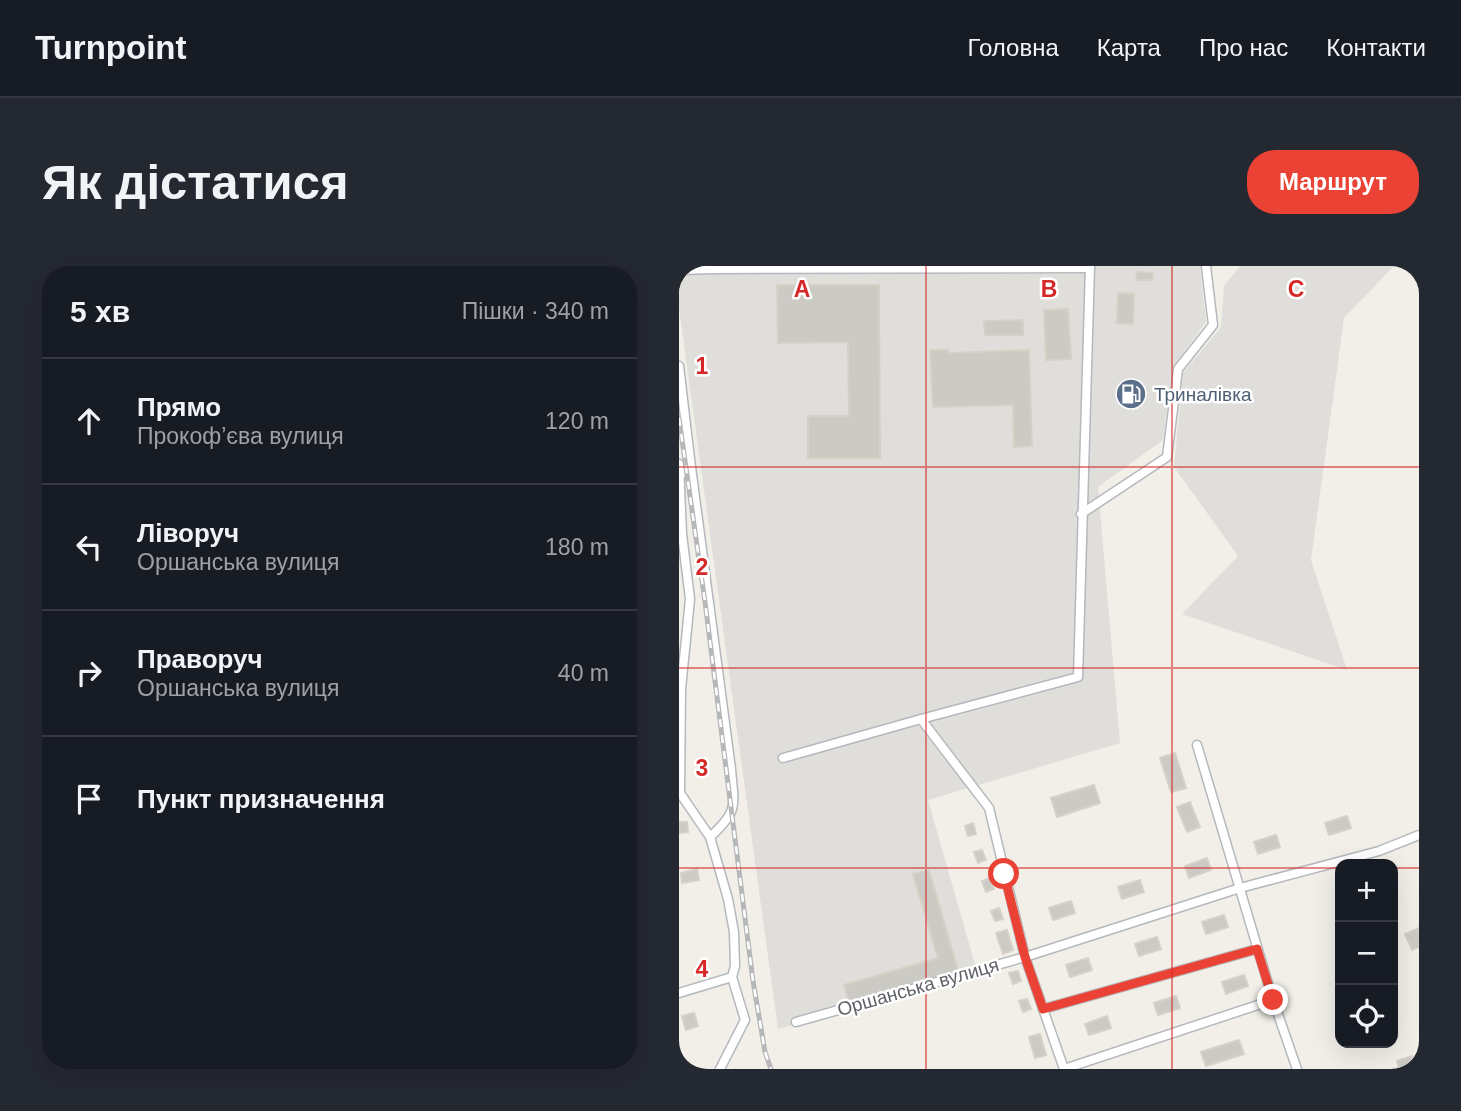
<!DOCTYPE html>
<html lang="uk">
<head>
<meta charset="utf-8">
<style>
  :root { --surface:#171b24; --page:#242831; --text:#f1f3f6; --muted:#9ea1a6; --line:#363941; --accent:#ea4335 }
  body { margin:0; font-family:Helvetica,sans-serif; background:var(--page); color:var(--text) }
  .controls { position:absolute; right:21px; bottom:21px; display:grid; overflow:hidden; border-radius:14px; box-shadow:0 7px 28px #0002 }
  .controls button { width:63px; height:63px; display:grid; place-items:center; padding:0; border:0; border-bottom:2px solid var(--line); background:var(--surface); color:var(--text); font:35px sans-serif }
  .stop { position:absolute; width:21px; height:21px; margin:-16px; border:5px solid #ea4335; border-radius:50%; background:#fff }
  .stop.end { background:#ea4335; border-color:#fff; box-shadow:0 2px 7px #0008 }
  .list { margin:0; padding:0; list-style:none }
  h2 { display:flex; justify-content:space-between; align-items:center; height:91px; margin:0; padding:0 28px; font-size:30px }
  h2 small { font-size:23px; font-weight:400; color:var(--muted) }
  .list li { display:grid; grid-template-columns:46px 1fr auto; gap:21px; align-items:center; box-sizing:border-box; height:126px; padding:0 28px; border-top:2px solid var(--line) }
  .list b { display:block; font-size:26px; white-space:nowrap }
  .list p { margin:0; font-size:23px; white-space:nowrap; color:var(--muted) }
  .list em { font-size:23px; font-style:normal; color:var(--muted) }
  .icon { flex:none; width:38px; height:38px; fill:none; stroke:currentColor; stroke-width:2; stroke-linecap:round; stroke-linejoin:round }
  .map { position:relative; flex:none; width:740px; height:803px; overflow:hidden; border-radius:28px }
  header { display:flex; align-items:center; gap:42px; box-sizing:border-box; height:98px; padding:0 35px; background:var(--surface); border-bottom:2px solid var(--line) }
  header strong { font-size:33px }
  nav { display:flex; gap:38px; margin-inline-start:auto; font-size:24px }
  .intro { display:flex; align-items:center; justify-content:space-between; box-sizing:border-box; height:168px; padding:0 42px }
  h1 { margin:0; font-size:49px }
  .button { padding:18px 32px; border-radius:28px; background:var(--accent); color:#fff; font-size:24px; font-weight:700 }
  main { display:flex; gap:42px; padding:0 42px }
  aside { flex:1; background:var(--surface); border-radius:28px; box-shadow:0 7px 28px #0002 }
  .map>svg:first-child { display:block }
</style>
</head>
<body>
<header>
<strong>Turnpoint</strong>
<nav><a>Головна</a><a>Карта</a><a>Про нас</a><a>Контакти</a></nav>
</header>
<div class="intro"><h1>Як дістатися</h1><a class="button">Маршрут</a></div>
<main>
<aside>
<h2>5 хв<small>Пішки · 340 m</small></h2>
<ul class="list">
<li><svg class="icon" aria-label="ahead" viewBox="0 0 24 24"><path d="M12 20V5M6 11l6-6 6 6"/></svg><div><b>Прямо</b><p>Прокоф’єва вулиця</p></div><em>120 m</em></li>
<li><svg class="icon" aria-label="left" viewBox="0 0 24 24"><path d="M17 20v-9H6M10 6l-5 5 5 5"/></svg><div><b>Ліворуч</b><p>Оршанська вулиця</p></div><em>180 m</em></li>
<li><svg class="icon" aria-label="right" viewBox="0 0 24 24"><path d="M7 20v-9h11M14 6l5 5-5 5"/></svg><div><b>Праворуч</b><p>Оршанська вулиця</p></div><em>40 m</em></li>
<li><svg class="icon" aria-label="arrive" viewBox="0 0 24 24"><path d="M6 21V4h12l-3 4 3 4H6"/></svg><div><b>Пункт призначення</b></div></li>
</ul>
</aside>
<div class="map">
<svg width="740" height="803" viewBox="0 0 740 803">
  <rect width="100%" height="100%" fill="#f1efe8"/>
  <g fill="#e0deda">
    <path d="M404,0H521L527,56L493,102L484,174L419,221L441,477L249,534L299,709L99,763L0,42V8H397Z"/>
    <path d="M561,0H715L665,52L632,294L668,404L503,348L559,290L495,201L504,107L542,61L545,20Z"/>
  </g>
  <g fill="#cccac5" stroke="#d6d1c6" stroke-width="2">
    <path d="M458,6L474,7L473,14H457Z"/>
    <path d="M98,19H200L201,192H129V150H170L169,76L99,77Z"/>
    <path d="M439,27L455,28L454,58L438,57Z"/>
    <path d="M389,43L392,93L367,94L365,44Z"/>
    <path d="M344,54V69H306L305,55Z"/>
    <path d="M251,84H269V87L350,84L353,180L335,181L334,139L254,141Z"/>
    <path d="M496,487L507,522L492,526L481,492Z"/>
    <path d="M415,519L421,537L378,551L372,532Z"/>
    <path d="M511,536L521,561L508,566L498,541Z"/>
    <path d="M668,550L672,562L650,569L646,557Z"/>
    <path d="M0,556H8L9,566L0,567Z"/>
    <path d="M294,557L297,568L289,570L286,560Z"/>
    <path d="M597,569L601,581L579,588L575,576Z"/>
    <path d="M303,584L307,594L299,597L295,586Z"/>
    <path d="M528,592L532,604L510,612L506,600Z"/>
    <path d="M18,603L20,614L3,617L2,607Z"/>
    <path d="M250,604L279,705L170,737L165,719L259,692L234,608Z"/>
    <path d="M311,612L315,623L307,626L303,615Z"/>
    <path d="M461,614L465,626L443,633L439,621Z"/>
    <path d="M392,635L396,647L374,654L370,642Z"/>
    <path d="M320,642L324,653L316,655L312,645Z"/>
    <path d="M545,649L549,661L527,668L523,656Z"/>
    <path d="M740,662V681L733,684L726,668Z"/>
    <path d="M328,664L334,684L324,688L317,667Z"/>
    <path d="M478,671L482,683L460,690L456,678Z"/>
    <path d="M409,692L413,704L391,711L387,699Z"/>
    <path d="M339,705L342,715L334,718L330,707Z"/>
    <path d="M565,709L569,720L547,728L543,716Z"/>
    <path d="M497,730L501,742L479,749L475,737Z"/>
    <path d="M348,733L352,743L344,746L340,735Z"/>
    <path d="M15,747L19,760L7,764L3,750Z"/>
    <path d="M428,750L432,762L410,769L406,758Z"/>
    <path d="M361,768L367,789L356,792L350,771Z"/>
    <path d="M560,774L565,788L527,800L522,786Z"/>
    <path d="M733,790L737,803H715L720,802L718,795Z"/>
  </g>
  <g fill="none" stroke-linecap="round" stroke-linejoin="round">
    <g stroke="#b5b8bc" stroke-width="11">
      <g id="street">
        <path d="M33,0V3L411,2"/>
        <path d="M0,4L33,3"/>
        <path d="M0,100L12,201L1,209"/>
        <path d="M0,198L3,268L11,333L2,423L1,527L31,571L49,633L55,666L56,700L53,711"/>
        <path d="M12,201L52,503C55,541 60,544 31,571"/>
        <path d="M402,248L488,191L499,103L534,59L527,0"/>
        <path d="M518,479L594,734L618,803"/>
        <path d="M104,492L242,453"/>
        <path d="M0,727L53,711L66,754L41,803"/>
        <path d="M364,743L578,683"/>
        <path d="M117,756L346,691L561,622L700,585L740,569"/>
        <path d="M385,803L346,691L310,542L242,453L399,411L411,0"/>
        <path d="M385,803L594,734"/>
      </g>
    </g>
    <use href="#street" stroke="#fff" stroke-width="8"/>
    <g stroke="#b6b7b8" stroke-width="5">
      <path id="rail" d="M0,152L26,336L74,715L86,786L92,803"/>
    </g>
    <use href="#rail" stroke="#fff" stroke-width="2.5" stroke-dasharray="8" stroke-linecap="butt"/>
  </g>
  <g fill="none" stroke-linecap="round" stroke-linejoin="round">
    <path stroke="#ea4335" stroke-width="9" d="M325,608L346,691L364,743L578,683L594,734"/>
  </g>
  <path fill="none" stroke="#d62828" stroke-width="2" stroke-opacity="0.55" d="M247,0V803M493,0V803M0,201H740M0,402H740M0,602H661M714,602H740"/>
  <defs>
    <g id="fuel-disc" transform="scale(1.575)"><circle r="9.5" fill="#5c6f8a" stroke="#fff"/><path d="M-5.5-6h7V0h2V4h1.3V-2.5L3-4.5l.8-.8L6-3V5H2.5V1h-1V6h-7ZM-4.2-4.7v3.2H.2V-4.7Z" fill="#fff"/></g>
  </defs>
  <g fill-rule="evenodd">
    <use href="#fuel-disc" x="452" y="128"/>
  </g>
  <g text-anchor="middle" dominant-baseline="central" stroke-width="5" stroke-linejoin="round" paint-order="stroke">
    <g font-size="19" fill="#4e5e75" stroke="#fff" text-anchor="start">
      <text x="475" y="128">Триналівка</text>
    </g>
    <g font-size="19" fill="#5f6368" stroke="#fff">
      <text transform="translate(239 721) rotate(-16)">Оршанська вулиця</text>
    </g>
  </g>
  <g font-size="23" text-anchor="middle" font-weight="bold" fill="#d62828" stroke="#fff" stroke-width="5" stroke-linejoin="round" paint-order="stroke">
    <text x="123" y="31">A</text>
    <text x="370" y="31">B</text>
    <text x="617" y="31">C</text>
    <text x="23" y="108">1</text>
    <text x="23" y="309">2</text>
    <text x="23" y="510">3</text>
    <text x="23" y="711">4</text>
  </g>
</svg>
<div class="controls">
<button>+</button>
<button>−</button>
<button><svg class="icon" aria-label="locate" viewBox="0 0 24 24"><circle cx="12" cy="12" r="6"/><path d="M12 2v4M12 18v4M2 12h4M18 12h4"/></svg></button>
</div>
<div class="stop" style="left:325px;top:608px"></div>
<div class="stop end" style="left:594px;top:734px"></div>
</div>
</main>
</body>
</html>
